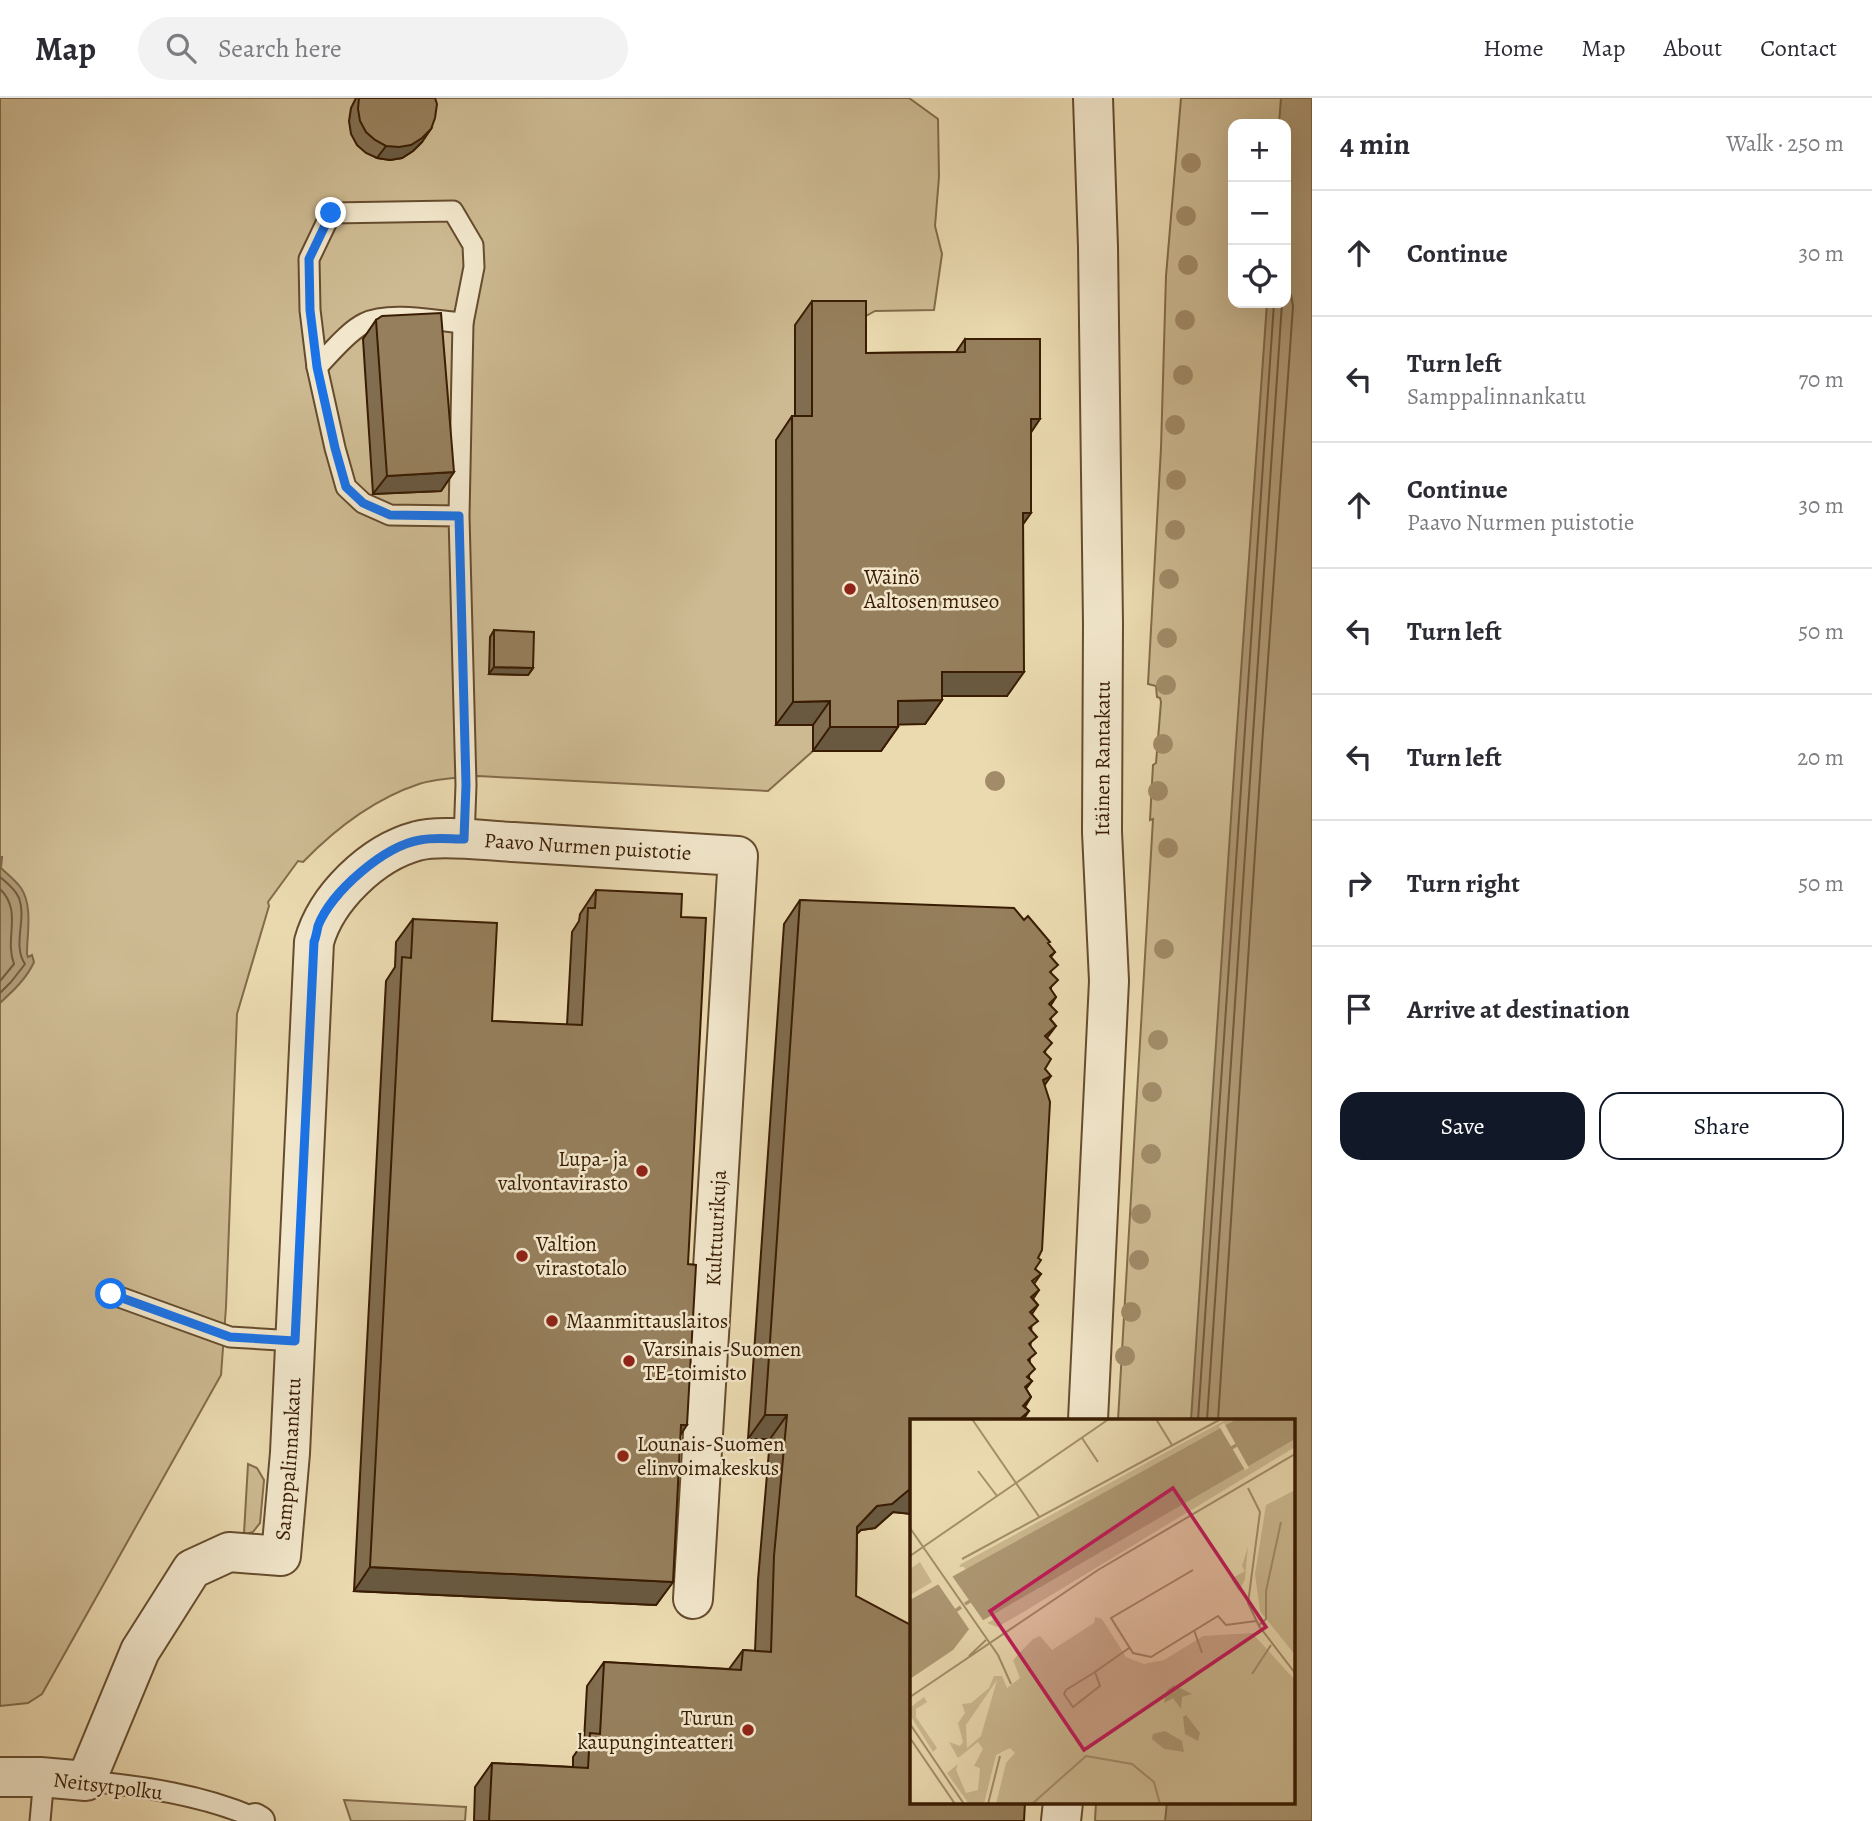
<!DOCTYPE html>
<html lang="en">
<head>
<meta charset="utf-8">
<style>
  :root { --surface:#fff; --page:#f2f2f3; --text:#2b2b33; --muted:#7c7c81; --line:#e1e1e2; --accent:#111827 }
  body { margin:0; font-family:Alegreya,serif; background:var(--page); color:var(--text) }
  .controls { position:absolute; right:21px; top:21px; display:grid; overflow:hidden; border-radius:14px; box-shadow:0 7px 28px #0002 }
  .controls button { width:63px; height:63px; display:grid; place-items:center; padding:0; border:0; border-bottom:2px solid var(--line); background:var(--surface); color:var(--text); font:35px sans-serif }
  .stop { position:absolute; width:21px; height:21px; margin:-16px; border:5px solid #1a73e8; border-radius:50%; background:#fff }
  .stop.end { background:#1a73e8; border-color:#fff; box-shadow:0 2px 7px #0008 }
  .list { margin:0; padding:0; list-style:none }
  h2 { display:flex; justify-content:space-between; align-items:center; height:91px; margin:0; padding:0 28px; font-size:30px }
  h2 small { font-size:23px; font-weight:400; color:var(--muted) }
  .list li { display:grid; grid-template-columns:46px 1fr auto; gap:21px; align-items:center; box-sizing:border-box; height:126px; padding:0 28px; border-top:2px solid var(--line) }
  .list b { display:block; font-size:26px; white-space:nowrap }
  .list p { margin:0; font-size:23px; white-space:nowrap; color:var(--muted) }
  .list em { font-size:23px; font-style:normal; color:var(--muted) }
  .actions { display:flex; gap:14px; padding:21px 28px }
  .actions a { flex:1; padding:16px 0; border:2px solid var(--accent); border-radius:21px; text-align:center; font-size:24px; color:var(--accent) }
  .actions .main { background:var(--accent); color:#fff }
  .icon { flex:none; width:38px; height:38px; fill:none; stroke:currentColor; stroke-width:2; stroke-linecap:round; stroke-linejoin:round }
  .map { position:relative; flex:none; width:1312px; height:1723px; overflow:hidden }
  header { display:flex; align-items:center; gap:42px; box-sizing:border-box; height:98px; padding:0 35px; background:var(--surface); border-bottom:2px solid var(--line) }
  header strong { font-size:33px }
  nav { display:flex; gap:38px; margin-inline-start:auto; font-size:24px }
  .search { width:490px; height:63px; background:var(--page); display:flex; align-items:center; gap:18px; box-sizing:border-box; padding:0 24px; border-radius:38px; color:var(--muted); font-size:26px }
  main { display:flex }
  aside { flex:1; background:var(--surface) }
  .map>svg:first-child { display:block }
</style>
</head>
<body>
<header>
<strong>Map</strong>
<div class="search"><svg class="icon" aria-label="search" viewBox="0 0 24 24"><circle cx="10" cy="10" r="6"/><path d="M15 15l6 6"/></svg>Search here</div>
<nav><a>Home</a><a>Map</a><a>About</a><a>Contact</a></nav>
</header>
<main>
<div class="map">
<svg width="1312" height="1723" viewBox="0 0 1312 1723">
  <rect width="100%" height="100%" fill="#ebdab0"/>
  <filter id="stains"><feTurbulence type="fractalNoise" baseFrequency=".00286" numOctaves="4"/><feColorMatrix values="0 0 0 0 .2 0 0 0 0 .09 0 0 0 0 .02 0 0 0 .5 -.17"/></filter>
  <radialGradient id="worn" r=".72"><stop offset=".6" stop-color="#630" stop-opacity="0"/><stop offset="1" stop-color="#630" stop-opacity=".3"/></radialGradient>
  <g fill="#cdba92" stroke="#836b4a" stroke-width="2" fill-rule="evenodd">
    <path d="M0,0H909L938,21L939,79L935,128L942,156L934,212L875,213L850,227L795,342L778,627H813V653L768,693L478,678C459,680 438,680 419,686C374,701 336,730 303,764L298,763L268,804L269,808L237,916L226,1209L221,1277L42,1596L28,1605L0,1608Z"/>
    <path d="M1181,0H1312V1723H1095L1096,1704H1293V1322H1118L1153,721L1150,722L1153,667L1156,665L1161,604L1160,600L1157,599L1156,588L1148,586L1161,350L1166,178ZM1233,26H1286V205H1233Z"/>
    <path d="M248,1366L257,1370L264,1382L260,1425L253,1434L246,1436L244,1435Z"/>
    <path d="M344,1702L466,1709L465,1723H351Z"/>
  </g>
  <g fill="#ae9975" stroke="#7f6747" stroke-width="2">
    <path d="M1281,0H1312V1723H1165L1167,1704H1293V1322H1191L1236,645L1267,205H1286V26H1279Z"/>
    <path d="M0,759H2L1,770C7,776 15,782 21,790C33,808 27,835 27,856L28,859L32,857L34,864C27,880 13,893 0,905Z"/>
  </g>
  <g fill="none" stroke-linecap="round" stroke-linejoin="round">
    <g stroke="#745a3c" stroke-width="2">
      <path d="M0,779C7,785 15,791 19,800C27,821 12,847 25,866L11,884L0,895"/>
      <path d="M0,791C23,813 4,840 14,866L0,883"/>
      <path d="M1198,1322L1274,205"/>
      <path d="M1207,1322L1282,205"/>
      <path d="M1218,1322L1262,647L1293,208L1291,197L1286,188"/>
    </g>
    <g stroke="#664c2e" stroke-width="23">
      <g id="service">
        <path d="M317,269C330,256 348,233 365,225C389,213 437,223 463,225"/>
        <path d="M459,418L463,225L474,169L473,147L453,113L331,115L309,161L310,212L317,269L335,350L346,389L363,405L390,417L459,418L466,687L464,742"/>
        <path d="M111,1196L230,1239L295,1243"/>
        <path d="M86,1683C142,1688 204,1697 255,1720"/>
        <path d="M40,1723L44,1679"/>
      </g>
    </g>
    <g stroke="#664c2e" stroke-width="32">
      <path id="pedestrian" d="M255,1720L260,1723"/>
    </g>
    <g stroke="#664c2e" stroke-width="42">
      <g id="minor">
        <path id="s1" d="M0,1679H40L86,1683L140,1553L192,1471L229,1454L281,1458L290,1355L314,844C326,800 372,755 417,743C440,736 488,743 513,744C588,749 663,753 738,758L693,1501"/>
      </g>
    </g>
    <g stroke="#664c2e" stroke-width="42">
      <g id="tertiary">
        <path id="s2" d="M1088,1322L1109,883L1102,734L1103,526L1098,149L1093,0"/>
        <path d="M1061,1723L1063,1704"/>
      </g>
    </g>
    <use href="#service" stroke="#f2e7cc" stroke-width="19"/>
    <use href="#pedestrian" stroke="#f2e7cc" stroke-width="28"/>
    <use href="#minor" stroke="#f2e7cc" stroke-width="38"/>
    <use href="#tertiary" stroke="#f2e7cc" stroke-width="38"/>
  </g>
  <g fill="#a18b68">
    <circle cx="1191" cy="65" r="10"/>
    <circle cx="1186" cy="118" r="10"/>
    <circle cx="1188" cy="167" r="10"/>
    <circle cx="1185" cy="222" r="10"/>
    <circle cx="1183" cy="277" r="10"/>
    <circle cx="1175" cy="327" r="10"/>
    <circle cx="1176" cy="382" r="10"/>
    <circle cx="1175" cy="432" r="10"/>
    <circle cx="1169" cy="481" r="10"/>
    <circle cx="1167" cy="540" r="10"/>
    <circle cx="1166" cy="587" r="10"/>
    <circle cx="1163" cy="646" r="10"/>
    <circle cx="995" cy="683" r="10"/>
    <circle cx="1158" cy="693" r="10"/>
    <circle cx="1168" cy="750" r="10"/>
    <circle cx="1164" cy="851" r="10"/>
    <circle cx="1158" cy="942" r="10"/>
    <circle cx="1152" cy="994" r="10"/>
    <circle cx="1151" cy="1056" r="10"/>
    <circle cx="1141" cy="1116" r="10"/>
    <circle cx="1139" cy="1162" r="10"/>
    <circle cx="1131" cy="1214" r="10"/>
    <circle cx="1125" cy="1258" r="10"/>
  </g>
  <g fill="#816d4f" stroke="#391c02" stroke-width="2">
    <path d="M356,0H435L422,44L413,53L402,60L390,62L377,60L366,55L357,47L351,36L349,23L351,10Z"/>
    <path d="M812,203L866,255L956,254L965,241L1031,335L1007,598H942V602L925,626H898V629L881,653H813V627H776V342L792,318H795V227Z"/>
    <path d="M376,222L454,374L441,393L373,396L363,241Z"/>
    <path d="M494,532L533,570L528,577L489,576L490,539Z"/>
    <path d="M596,792L681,819L688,1166L673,1484L656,1507L354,1493L386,883L395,869L396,844L413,821L492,923L567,927L572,834L579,823L580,816Z"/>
    <path d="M800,802L1024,822L1055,854L1051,859V892L1056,899L1051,907V922L1056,928L1047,940L1045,955L1038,1160L1035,1171L1041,1176L1034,1186L1039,1192L1033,1201L1038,1207L1032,1216L1029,1280L1032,1283L1026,1291L1031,1299L1025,1309L1029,1313L1023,1322H911V1416L893,1414L875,1430L861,1432L857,1435L856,1498L1024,1723H474L475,1689L492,1665L573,1669V1659L584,1643L587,1588L604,1564L729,1571L743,1552L755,1553L758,1482L770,1341H748L784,826Z"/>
  </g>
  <g fill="#695940" stroke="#391c02" stroke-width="2">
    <path d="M431,31L422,44L413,53L402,60L390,62L377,60L386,48Z"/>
    <path d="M1031,321H1040L1024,345Z"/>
    <path d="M454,374L441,393L373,396L387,378Z"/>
    <path d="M1023,415H1031L1014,439Z"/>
    <path d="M494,569L533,570L528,577L489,576Z"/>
    <path d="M942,574H1024L1007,598H925Z"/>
    <path d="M942,602L925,626L881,627L898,603Z"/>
    <path d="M830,603L813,627H776L793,604Z"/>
    <path d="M830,629H898L881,653H813Z"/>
    <path d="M1051,978L1035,1001L1043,982Z"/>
    <path d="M765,1317H787L770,1341H748Z"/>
    <path d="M681,1327H687L671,1351Z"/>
    <path d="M910,1391H911V1416L893,1414L875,1430L861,1432L841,1452L857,1429L877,1408Z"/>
    <path d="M370,1469L673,1484L656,1507L354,1493Z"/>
  </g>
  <g fill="#967f5c" stroke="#391c02" stroke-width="2">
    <path d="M359,0H435L437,6L435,20L431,31L422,40L411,47L399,49L386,48L375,42L366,34L360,23L358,11Z"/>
    <path d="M812,203H866V255L965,254V241H1040V321H1031V415H1023L1024,574H942V602L898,603V629H830V603L793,604L792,318H812Z"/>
    <path d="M441,215L454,374L387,378L376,222L382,218Z"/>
    <path d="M494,532L534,534L533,570L494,569Z"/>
    <path d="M596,792L682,796L681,819L706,820L688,1166L696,1167L687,1327H681L673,1484L370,1469L402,859L411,860L413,821L497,825L492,923L582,927L588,810H595Z"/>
    <path d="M800,802L1014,810L1024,822L1028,818L1050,844L1048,845L1055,854L1050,858L1058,867L1050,874L1058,882L1050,890L1056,899L1049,906L1057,914L1050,921L1056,928L1045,938L1052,945L1044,954L1051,961L1045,971L1051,978L1043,982L1050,1004L1042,1152L1038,1160L1041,1162L1035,1171L1041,1176L1032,1183L1039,1192L1031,1199L1038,1207L1030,1214L1038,1223L1029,1230L1037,1239L1029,1246L1036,1255L1028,1262L1035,1271L1027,1279L1032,1283L1025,1289L1031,1299L1023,1308L1029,1313L1020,1321L1021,1322H911V1391H910L892,1406L877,1408L857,1429L856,1498L911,1527V1704H1025L1024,1723H489L492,1665L588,1670L590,1635L600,1636L604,1564L741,1572L743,1552L771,1554L774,1458L787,1317H765Z"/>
  </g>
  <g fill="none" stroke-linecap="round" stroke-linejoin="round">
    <path stroke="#1a73e8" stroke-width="9" d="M111,1196L230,1239L295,1243L314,844C316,839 317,833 318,828C331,794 384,748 420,742C434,739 450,741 464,741L466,687L459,418L390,417L363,405L346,389L335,350L317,269L310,212L309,161L331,115"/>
  </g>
  <g fill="#8f2418" stroke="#f2e7cc" stroke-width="2.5">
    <circle cx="850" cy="491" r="7"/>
    <circle cx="642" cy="1073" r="7"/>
    <circle cx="522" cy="1158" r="7"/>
    <circle cx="552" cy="1223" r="7"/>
    <circle cx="629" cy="1263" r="7"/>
    <circle cx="623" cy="1358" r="7"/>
    <circle cx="748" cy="1632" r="7"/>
  </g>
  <g text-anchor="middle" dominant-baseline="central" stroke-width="5" stroke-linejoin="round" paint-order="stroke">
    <g font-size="21" fill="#391c02" stroke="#f2e7cc" text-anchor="start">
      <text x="864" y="479">Wäinö<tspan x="864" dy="24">Aaltosen museo</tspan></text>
      <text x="628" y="1061" text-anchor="end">Lupa- ja<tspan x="628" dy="24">valvontavirasto</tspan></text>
      <text x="536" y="1146">Valtion<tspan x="536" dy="24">virastotalo</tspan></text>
      <text x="566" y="1223">Maanmittauslaitos</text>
      <text x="643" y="1251">Varsinais-Suomen<tspan x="643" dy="24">TE-toimisto</tspan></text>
      <text x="637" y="1346">Lounais-Suomen<tspan x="637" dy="24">elinvoimakeskus</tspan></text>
      <text x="734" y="1620" text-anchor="end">Turun<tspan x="734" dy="24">kaupunginteatteri</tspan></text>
    </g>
    <g font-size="21" fill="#391c02" stroke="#f2e7cc">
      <text stroke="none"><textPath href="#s2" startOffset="662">Itäinen Rantakatu</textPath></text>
      <text stroke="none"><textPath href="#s1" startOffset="1353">Paavo Nurmen puistotie</textPath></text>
      <text transform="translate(716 1130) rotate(-87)">Kulttuurikuja</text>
      <text stroke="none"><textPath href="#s1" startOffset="514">Samppalinnankatu</textPath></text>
      <text transform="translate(108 1688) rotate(7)">Neitsytpolku</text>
    </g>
  </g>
  <g transform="translate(910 1321)">
    <rect width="385" height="385" fill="#ebdab0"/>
    <path d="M317,0H385V28L110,195L87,208L77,204L83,201L54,148H49L51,145ZM385,71V236L350,192L345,155L356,86ZM338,127L335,160L329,173L321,160L335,152L332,147ZM10,143L22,163L0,176V150ZM185,198L192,200L216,238L234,245L254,241L293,217L342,214L385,261V385H86L96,344L105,334L100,329L86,336L74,385H59L37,354L48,345L46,351L56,374L68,371L70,349L64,347L73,330L68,323L48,339L39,323L50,327L53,323L48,304L55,294L52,285L61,284L79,269L84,257H92L97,269L110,259L103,241L123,220L130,217L142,231L184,204ZM87,261L71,317L57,329L56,306ZM14,278L17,283L6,290V298L27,329L23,333L0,296L2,287Z" fill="#cdba92" fill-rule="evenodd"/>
    <path d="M327,0H385V20L60,209L43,231L0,260V181ZM264,266L282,275L272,278L271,290L263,279L254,284L257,271ZM276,296L290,314L288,322L275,315L273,298ZM255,312L272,322L274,333L254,330L242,320L243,315Z" fill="#ae9975"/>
    <path d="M314,4L339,49L335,51L309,7ZM40,154L75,204L61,213L26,162Z" fill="#ebdab0"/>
    <path fill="none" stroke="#ae9975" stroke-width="3.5" d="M55,185L371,0M0,223L51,188"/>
    <path fill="none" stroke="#a48e6a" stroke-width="2" d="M62,0L130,99M246,0L262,26M172,19L188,43M68,52L87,77M338,69L350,93L338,184L349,207L385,254M0,109L88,236L101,265M0,137L199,0M52,140L311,0M283,151L201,199L223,234L241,238L308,197L316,206L346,202M348,207L356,200V172L371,103M284,211L292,234M59,237L76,221M185,253L156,271L154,275L163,288L190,267L185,253L219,229M342,255L361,226M0,278L188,151L385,35M0,305L54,385M0,319L45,385M78,385L90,337M122,385L176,337L222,345L244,363L250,385"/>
    <path fill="#c2185b" fill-opacity="0.15" stroke="#c2185b" stroke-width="3.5" d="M263,69L356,208L174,331L80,192Z"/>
    <rect width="385" height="385" fill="none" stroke="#391c02" stroke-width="3.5"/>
  </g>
  <rect width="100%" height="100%" filter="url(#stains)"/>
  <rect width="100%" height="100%" fill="url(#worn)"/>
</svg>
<div class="controls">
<button>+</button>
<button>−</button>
<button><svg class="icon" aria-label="locate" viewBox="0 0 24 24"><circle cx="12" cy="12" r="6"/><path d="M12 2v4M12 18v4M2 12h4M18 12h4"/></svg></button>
</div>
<div class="stop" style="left:111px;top:1196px"></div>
<div class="stop end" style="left:331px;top:115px"></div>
</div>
<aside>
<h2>4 min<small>Walk · 250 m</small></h2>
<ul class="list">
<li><svg class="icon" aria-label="ahead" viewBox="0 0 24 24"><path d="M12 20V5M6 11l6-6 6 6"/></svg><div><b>Continue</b></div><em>30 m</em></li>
<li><svg class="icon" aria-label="left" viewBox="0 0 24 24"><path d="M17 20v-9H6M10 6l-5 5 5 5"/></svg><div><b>Turn left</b><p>Samppalinnankatu</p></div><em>70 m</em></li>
<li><svg class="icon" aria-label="ahead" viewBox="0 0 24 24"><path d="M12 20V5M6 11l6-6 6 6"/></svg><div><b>Continue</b><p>Paavo Nurmen puistotie</p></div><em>30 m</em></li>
<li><svg class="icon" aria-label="left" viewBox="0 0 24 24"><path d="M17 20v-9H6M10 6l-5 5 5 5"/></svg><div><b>Turn left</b></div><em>50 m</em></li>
<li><svg class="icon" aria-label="left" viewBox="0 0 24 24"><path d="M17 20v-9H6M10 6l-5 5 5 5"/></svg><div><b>Turn left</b></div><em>20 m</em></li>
<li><svg class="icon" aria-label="right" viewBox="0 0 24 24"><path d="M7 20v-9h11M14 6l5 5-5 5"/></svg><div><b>Turn right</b></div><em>50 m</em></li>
<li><svg class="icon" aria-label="arrive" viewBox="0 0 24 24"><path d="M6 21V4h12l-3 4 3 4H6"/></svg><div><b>Arrive at destination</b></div></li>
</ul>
<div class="actions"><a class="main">Save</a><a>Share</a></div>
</aside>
</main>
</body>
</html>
